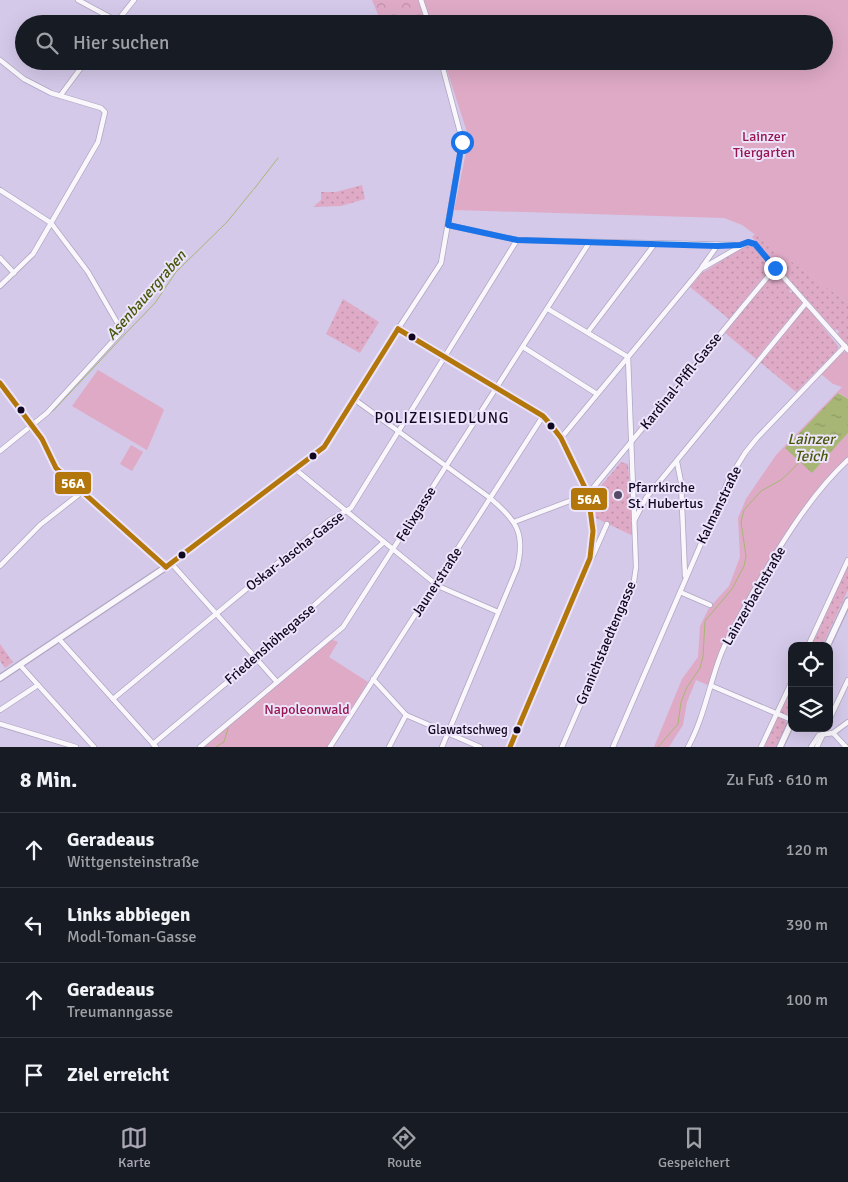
<!DOCTYPE html>
<html lang="de">
<head>
<meta charset="utf-8">
<style>
  :root { --surface:#171b24; --page:#20242c; --text:#f1f3f6; --muted:#9ea1a6; --line:#363941; --accent:#aba7b5 }
  body { margin:0; font-family:Signika,sans-serif; background:var(--page); color:var(--text) }
  .controls { position:absolute; right:15px; bottom:15px; display:grid; overflow:hidden; border-radius:10px; box-shadow:0 5px 20px #0002 }
  .controls button { width:45px; height:45px; display:grid; place-items:center; padding:0; border:0; border-bottom:1px solid var(--line); background:var(--surface); color:var(--text); font:25px sans-serif }
  .stop { position:absolute; width:15px; height:15px; margin:-11px; border:4px solid #1a73e8; border-radius:50%; background:#fff }
  .stop.end { background:#1a73e8; border-color:#fff; box-shadow:0 1px 5px #0008 }
  .list { margin:0; padding:0; list-style:none }
  h2 { display:flex; justify-content:space-between; align-items:center; height:65px; margin:0; padding:0 20px; font-size:21px }
  h2 small { font-size:16px; font-weight:400; color:var(--muted) }
  .list li { display:grid; grid-template-columns:32px 1fr auto; gap:15px; align-items:center; box-sizing:border-box; height:75px; padding:0 20px; border-top:1px solid var(--line) }
  .list b { display:block; font-size:19px; white-space:nowrap }
  .list p { margin:0; font-size:16px; white-space:nowrap; color:var(--muted) }
  .list em { font-size:16px; font-style:normal; color:var(--muted) }
  .icon { flex:none; width:28px; height:28px; fill:none; stroke:currentColor; stroke-width:2; stroke-linecap:round; stroke-linejoin:round }
  .map { position:relative; flex:none; width:848px; height:747px; overflow:hidden }
  .search { position:absolute; background:var(--surface); box-shadow:0 5px 20px #0002; left:15px; right:15px; top:15px; height:55px; display:flex; align-items:center; gap:12px; box-sizing:border-box; padding:0 18px; border-radius:28px; color:var(--muted); font-size:19px }
  .sheet { height:365px; background:var(--surface) }
  nav { display:flex; justify-content:space-around; align-items:center; box-sizing:border-box; height:70px; border-top:1px solid var(--line); background:var(--surface); font-size:14px; color:var(--muted) }
  nav a { display:grid; justify-items:center; gap:2px }
  nav .on { color:var(--accent) }
  .map>svg:first-child { display:block }
</style>
</head>
<body>
<div class="map">
<svg width="848" height="747" viewBox="0 0 848 747">
  <defs>
    <pattern id="grass-dots" width="8" height="8" patternUnits="userSpaceOnUse" patternTransform="scale(1.25)"><rect width="8" height="8" fill="#dfaac6"/><path d="M2 2h.1M6 6h.1" fill="none" stroke="#be91aa" stroke-width="1.8" stroke-linecap="round"/></pattern>
    <pattern id="forest-crowns" width="20" height="18" patternUnits="userSpaceOnUse" patternTransform="scale(1.25)"><rect width="20" height="18" fill="#dfaac6"/><path d="M2 6a3 3 0 1 1 6 0M12 15a3 3 0 1 1 6 0" fill="none" stroke="#be91aa"/></pattern>
    <pattern id="water-ripples" width="26" height="14" patternUnits="userSpaceOnUse" patternTransform="scale(1.25)"><rect width="26" height="14" fill="#a7b675"/><path d="M2 4q2-2 4 0t4 0M15 11q2-2 4 0t4 0" fill="none" stroke="#8f9b65"/></pattern>
  </defs>
  <rect width="100%" height="100%" fill="#d4c9e9"/>
  <g fill="url(#grass-dots)">
    <path d="M362,185L365,199L341,206L313,207L321,200V192H336Z"/>
    <path d="M755,234L848,303V346L837,334L839,332L837,329L835,331L752,237Z"/>
    <path d="M747,245L754,247L770,269L729,319L690,287L702,273Z"/>
    <path d="M774,272L791,289L789,291L791,293L793,291L802,303L756,359L724,332Z"/>
    <path d="M343,299L379,322L360,353L326,334Z"/>
    <path d="M805,308H808L838,346L837,350L796,392L760,362Z"/>
    <path d="M621,462L628,464L633,536L596,518L595,493Z"/>
    <path d="M848,563V590L822,646H810Z"/>
    <path d="M0,644L13,662L5,668L0,661Z"/>
    <path d="M792,685V712L786,715L780,712Z"/>
    <path d="M777,717L783,718L787,723L776,747H763Z"/>
  </g>
  <path fill="url(#forest-crowns)" d="M372,0H435L443,24H382Z"/>
  <g fill="#dfaac6">
    <path d="M424,0H848V303L742,225L724,218L454,210L469,138L444,61H824V24H432Z"/>
    <path d="M842,351L848,353V399L839,393L812,473L848,433V458L801,516L730,632L710,686L696,680L687,702L683,725L669,747H654L682,679L698,657L700,626L709,608L729,586L740,557L738,518L746,499L776,455L842,387L833,384L821,374Z"/>
    <path d="M98,370L162,408L164,410L147,450L72,406Z"/>
    <path d="M131,445L143,452L132,471L120,464Z"/>
    <path d="M331,639L338,642L329,657L368,682L328,747H203Z"/>
  </g>
  <path fill="url(#water-ripples)" d="M838,393L848,399V433L812,473L785,448Z"/>
  <g fill="none" stroke-linecap="round" stroke-linejoin="round">
    <g stroke="#a7b675" stroke-width="1">
      <path d="M254,189L278,158"/>
      <path d="M53,411L127,332L155,303L176,272L227,222L253,190"/>
      <path d="M216,747L224,742L228,728"/>
      <path d="M658,747L678,724L681,702L687,687L700,668L703,657L705,621L732,589L744,566L746,556L741,522L744,510L761,491L781,480L801,461"/>
    </g>
    <g stroke="#b0a6c2" stroke-width="6">
      <g id="street">
        <path d="M78,0L117,21"/>
        <path d="M421,0L429,24"/>
        <path d="M115,24L134,0"/>
        <path d="M0,60L24,79L51,93L101,108L105,112L98,142L33,254L0,286"/>
        <path d="M60,96L86,61"/>
        <path d="M0,190L51,223L88,272L122,331L47,413L0,451"/>
        <path d="M448,225L517,240L739,245"/>
        <path d="M0,258L14,273"/>
        <path d="M702,267L717,246"/>
        <path d="M548,309L628,357L636,567L634,581L562,747"/>
        <path d="M398,329L441,263L461,149V136L441,61"/>
        <path d="M588,332L654,245"/>
        <path d="M523,347L597,394"/>
        <path d="M0,383L42,439L56,468L166,567"/>
        <path d="M354,399L490,498C516,520 526,533 517,568L442,747"/>
        <path d="M561,438L701,269L748,242L755,245L848,350"/>
        <path d="M677,462L681,482L685,576"/>
        <path d="M295,469L438,586L498,612"/>
        <path d="M634,521L646,498L806,303"/>
        <path d="M514,522L588,494L775,268"/>
        <path d="M591,560L607,524"/>
        <path d="M171,563L277,682"/>
        <path d="M0,566L40,525L82,492"/>
        <path d="M680,592L710,605"/>
        <path d="M59,639L156,747"/>
        <path d="M808,646L848,560"/>
        <path d="M20,665L94,747"/>
        <path d="M373,679L406,715L480,747"/>
        <path d="M712,686L792,720"/>
        <path d="M113,699L330,520L351,508L517,240"/>
        <path d="M0,710L38,685"/>
        <path d="M829,720L848,680"/>
        <path d="M0,724L76,747"/>
        <path d="M833,733L846,747"/>
        <path d="M153,744L256,658L384,542"/>
        <path d="M200,747L343,627L589,243"/>
        <path d="M330,747L543,416"/>
        <path d="M389,747L406,715"/>
        <path d="M613,747L729,479L745,453L757,438L845,346"/>
        <path d="M688,747C704,718 709,685 721,654C729,634 741,615 751,596C777,550 809,496 848,460"/>
        <path d="M761,747L792,681"/>
        <path d="M811,747L819,735L833,733L848,722"/>
        <path d="M817,747L826,728"/>
      </g>
    </g>
    <g stroke="#b0a6c2" stroke-width="8">
      <g id="secondary">
        <path d="M827,646L848,601"/>
        <path d="M0,678L163,569L324,447L398,329L543,416L551,425L561,438L588,494L593,531L590,558L510,747"/>
        <path d="M780,747L792,721"/>
      </g>
    </g>
    <use href="#street" stroke="#f9f7fc" stroke-width="4.5"/>
    <use href="#secondary" stroke="#f9f7fc" stroke-width="5.5"/>
    <g stroke="#ece4fb" stroke-width="9">
      <g id="bus-1">
        <path d="M398,329L543,416L551,425L561,438L588,494L593,531L590,558L510,747"/>
        <path d="M0,383L42,439L56,468L166,567"/>
        <path d="M166,567L324,447L398,329"/>
      </g>
    </g>
    <use href="#bus-1" stroke="#b2760a" stroke-width="5"/>
  </g>
  <g fill="none" stroke-linecap="round" stroke-linejoin="round">
    <path stroke="#1a73e8" stroke-width="6" d="M462,142L448,225L517,240L717,246L740,245L748,242L755,244L775,268"/>
  </g>
  <g fill="#120720" stroke="#ece4fb" stroke-width="2">
    <circle cx="412" cy="337" r="4.5"/>
    <circle cx="21" cy="410" r="4.5"/>
    <circle cx="551" cy="426" r="4.5"/>
    <circle cx="313" cy="456" r="4.5"/>
    <circle cx="182" cy="555" r="4.5"/>
    <circle cx="517" cy="730" r="4.5"/>
  </g>
  <circle fill="#564b66" stroke="#ece4fb" stroke-width="2" cx="618" cy="495" r="5"/>
  <g text-anchor="middle" dominant-baseline="central" stroke-width="4" stroke-linejoin="round" paint-order="stroke">
    <g font-size="13" fill="#120720" stroke="#ece4fb" text-anchor="end">
      <text x="508" y="730">Glawatschweg</text>
    </g>
    <g font-size="14" fill="#98164f" stroke="#ece4fb">
      <text x="764" y="136">Lainzer<tspan x="764" dy="16">Tiergarten</tspan></text>
      <text x="307" y="709">Napoleonwald</text>
    </g>
    <g font-size="14" fill="#120720" stroke="#ece4fb">
      <text transform="translate(681 381) rotate(-51)">Kardinal-Piffl-Gasse</text>
      <text transform="translate(719 505) rotate(-64)">Kalmanstraße</text>
      <text transform="translate(416 514) rotate(-58)">Felixgasse</text>
      <text transform="translate(295 551) rotate(-38)">Oskar-Jascha-Gasse</text>
      <text transform="translate(437 582) rotate(-57)">Jaunerstraße</text>
      <text transform="translate(754 596) rotate(-60)">Lainzerbachstraße</text>
      <text transform="translate(606 643) rotate(-67)">Granichstaedtengasse</text>
      <text transform="translate(270 644) rotate(-41)">Friedenshöhegasse</text>
    </g>
    <g font-size="14" fill="#120720" stroke="#ece4fb" text-anchor="start">
      <text x="628" y="487">Pfarrkirche<tspan x="628" dy="16">St. Hubertus</tspan></text>
    </g>
    <g font-size="15" font-style="italic" fill="#495909" stroke="#ece4fb">
      <text transform="translate(146 295) rotate(-49)">Asenbauergraben</text>
      <text x="811" y="439">Lainzer<tspan x="811" dy="17">Teich</tspan></text>
    </g>
    <g font-size="15" letter-spacing="1" fill="#120720" stroke="#ece4fb">
      <text x="442" y="418">POLIZEISIEDLUNG</text>
    </g>
  </g>
  <g stroke="#ece4fb" stroke-width="2">
    <rect x="54" y="471" width="38" height="24" rx="5" fill="#b2760a"/>
    <rect x="570" y="487" width="38" height="24" rx="5" fill="#b2760a"/>
  </g>
  <g font-size="14" text-anchor="middle" font-weight="bold" fill="#fff">
    <text x="73" y="488">56A</text>
    <text x="589" y="504">56A</text>
  </g>
</svg>
<div class="controls">
<button><svg class="icon" aria-label="locate" viewBox="0 0 24 24"><circle cx="12" cy="12" r="6"/><path d="M12 2v4M12 18v4M2 12h4M18 12h4"/></svg></button>
<button><svg class="icon" aria-label="layers" viewBox="0 0 24 24"><path d="M12 4l9 5-9 5-9-5zM3 14l9 5 9-5"/></svg></button>
</div>
<div class="stop" style="left:462px;top:142px"></div>
<div class="stop end" style="left:775px;top:268px"></div>
<div class="search"><svg class="icon" aria-label="search" viewBox="0 0 24 24"><circle cx="10" cy="10" r="6"/><path d="M15 15l6 6"/></svg>Hier suchen</div>
</div>
<section class="sheet">
<h2>8 Min.<small>Zu Fuß · 610 m</small></h2>
<ul class="list">
<li><svg class="icon" aria-label="ahead" viewBox="0 0 24 24"><path d="M12 20V5M6 11l6-6 6 6"/></svg><div><b>Geradeaus</b><p>Wittgensteinstraße</p></div><em>120 m</em></li>
<li><svg class="icon" aria-label="left" viewBox="0 0 24 24"><path d="M17 20v-9H6M10 6l-5 5 5 5"/></svg><div><b>Links abbiegen</b><p>Modl-Toman-Gasse</p></div><em>390 m</em></li>
<li><svg class="icon" aria-label="ahead" viewBox="0 0 24 24"><path d="M12 20V5M6 11l6-6 6 6"/></svg><div><b>Geradeaus</b><p>Treumanngasse</p></div><em>100 m</em></li>
<li><svg class="icon" aria-label="arrive" viewBox="0 0 24 24"><path d="M6 21V4h12l-3 4 3 4H6"/></svg><div><b>Ziel erreicht</b></div></li>
</ul>
</section>
<nav>
<a class="on"><svg class="icon" aria-label="map" viewBox="0 0 24 24"><path d="M3 6l6-2 6 2 6-2v14l-6 2-6-2-6 2zM9 4v14M15 6v14"/></svg>Karte</a>
<a><svg class="icon" aria-label="directions" viewBox="0 0 24 24"><path d="M12 3l9 9-9 9-9-9zM9 14v-3h6M13 9l2 2-2 2"/></svg>Route</a>
<a><svg class="icon" aria-label="saved" viewBox="0 0 24 24"><path d="M7 4h10v16l-5-4-5 4z"/></svg>Gespeichert</a>
</nav>
</body>
</html>
